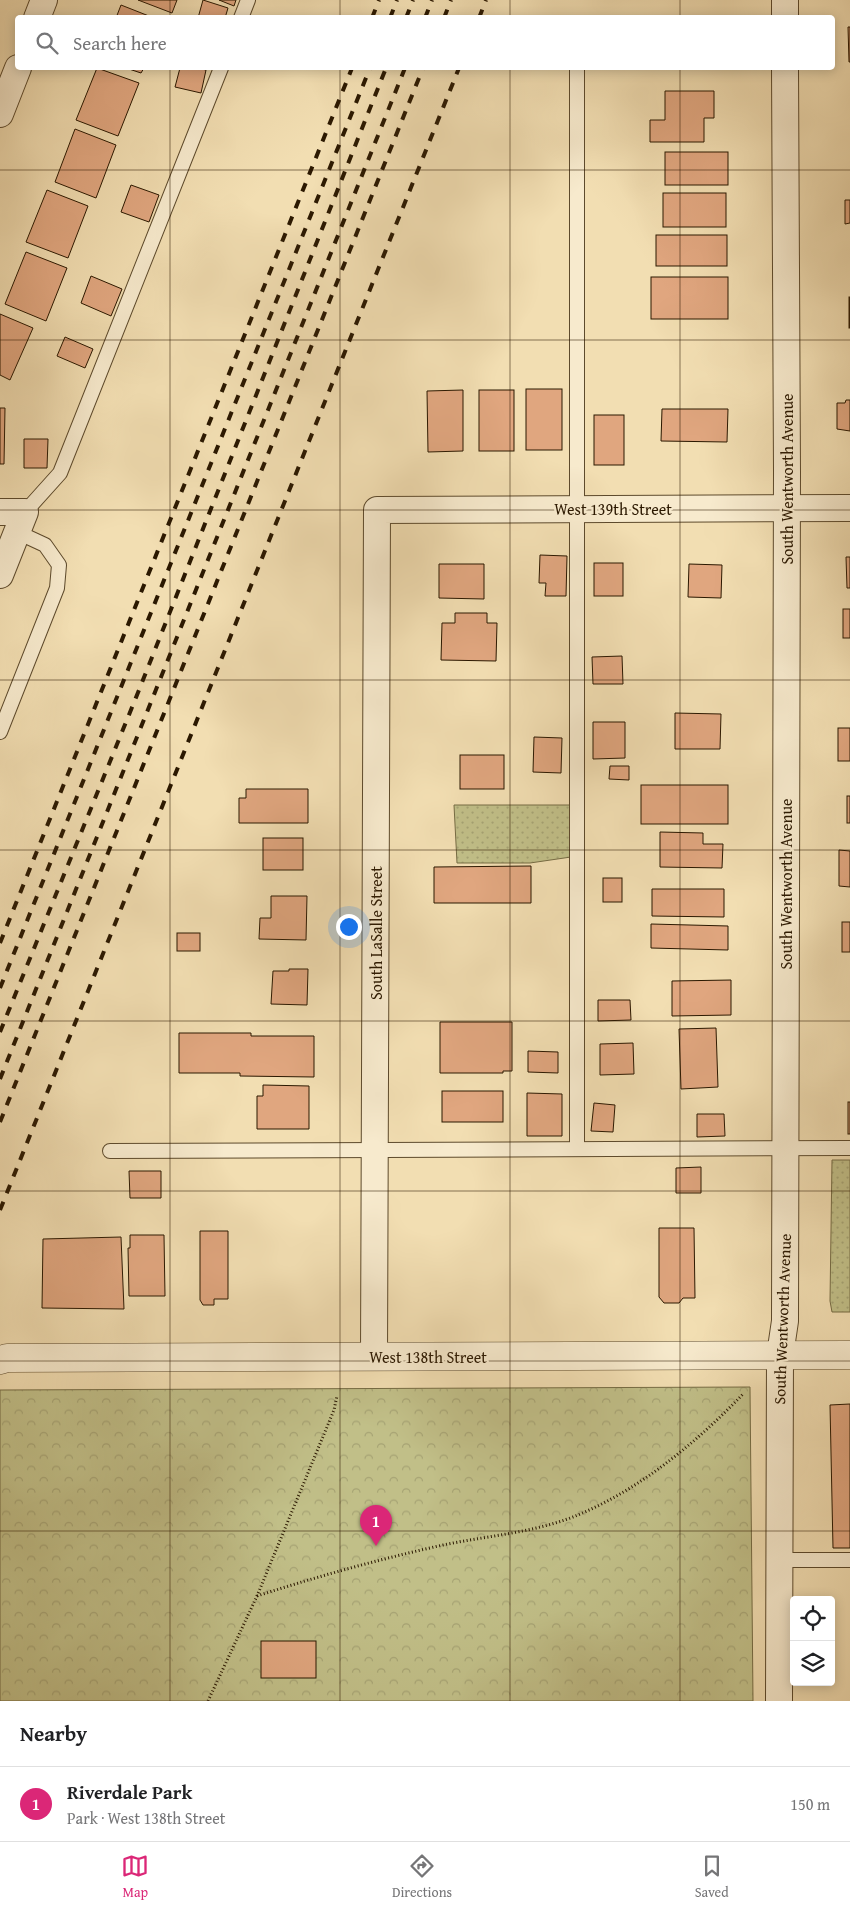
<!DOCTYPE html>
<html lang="en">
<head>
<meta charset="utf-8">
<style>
  :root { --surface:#fff; --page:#f6f6f6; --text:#202124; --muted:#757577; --line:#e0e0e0; --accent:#db2777 }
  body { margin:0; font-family:"Gentium Book Plus",serif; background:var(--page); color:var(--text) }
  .controls { position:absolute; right:15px; bottom:15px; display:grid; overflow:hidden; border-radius:5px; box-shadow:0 2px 12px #0003 }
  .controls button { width:45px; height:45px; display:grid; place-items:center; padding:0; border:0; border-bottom:1px solid var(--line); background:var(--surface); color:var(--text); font:25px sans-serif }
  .you { position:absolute; left:348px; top:926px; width:18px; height:18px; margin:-12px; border:4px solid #fff; border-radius:50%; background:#1a73e8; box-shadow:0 0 0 8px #1a73e833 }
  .badge { display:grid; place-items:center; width:32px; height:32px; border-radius:50%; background:var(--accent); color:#fff; font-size:16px; font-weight:700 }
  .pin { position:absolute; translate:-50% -41px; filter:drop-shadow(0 1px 2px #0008) }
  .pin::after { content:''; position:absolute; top:26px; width:18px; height:15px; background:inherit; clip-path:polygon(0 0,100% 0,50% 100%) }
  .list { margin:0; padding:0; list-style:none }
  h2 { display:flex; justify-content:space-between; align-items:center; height:65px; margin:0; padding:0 20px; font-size:21px }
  h2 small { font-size:16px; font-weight:400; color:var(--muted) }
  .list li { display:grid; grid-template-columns:32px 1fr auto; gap:15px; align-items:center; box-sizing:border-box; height:75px; padding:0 20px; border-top:1px solid var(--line) }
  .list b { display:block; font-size:19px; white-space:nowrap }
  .list p { margin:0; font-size:16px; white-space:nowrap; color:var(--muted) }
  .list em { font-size:16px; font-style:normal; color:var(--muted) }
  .icon { flex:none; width:28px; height:28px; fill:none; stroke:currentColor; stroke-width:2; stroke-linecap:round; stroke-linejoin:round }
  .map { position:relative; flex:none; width:850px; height:1701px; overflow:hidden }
  .search { position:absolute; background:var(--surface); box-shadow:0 2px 12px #0003; left:15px; right:15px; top:15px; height:55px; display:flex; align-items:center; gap:12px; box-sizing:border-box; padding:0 18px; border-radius:5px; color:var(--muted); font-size:19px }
  .sheet { height:140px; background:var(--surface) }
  nav { display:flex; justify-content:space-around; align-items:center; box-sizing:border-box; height:70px; border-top:1px solid var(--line); background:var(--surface); font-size:14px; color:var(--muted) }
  nav a { display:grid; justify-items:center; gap:2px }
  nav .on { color:var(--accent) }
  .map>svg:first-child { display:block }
</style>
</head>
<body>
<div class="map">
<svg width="850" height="1701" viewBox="0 0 850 1701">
  <defs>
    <pattern id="grass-dots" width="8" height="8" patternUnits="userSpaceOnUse" patternTransform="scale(1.25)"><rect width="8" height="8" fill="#c1bf88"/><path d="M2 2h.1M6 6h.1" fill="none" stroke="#a6a374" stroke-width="1.8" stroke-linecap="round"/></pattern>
    <pattern id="forest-crowns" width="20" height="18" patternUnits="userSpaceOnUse" patternTransform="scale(1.25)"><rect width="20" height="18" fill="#c1bf88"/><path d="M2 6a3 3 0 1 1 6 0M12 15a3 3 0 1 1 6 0" fill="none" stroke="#a6a374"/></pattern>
  </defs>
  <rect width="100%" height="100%" fill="#f2deb2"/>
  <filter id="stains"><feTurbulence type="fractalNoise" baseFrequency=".004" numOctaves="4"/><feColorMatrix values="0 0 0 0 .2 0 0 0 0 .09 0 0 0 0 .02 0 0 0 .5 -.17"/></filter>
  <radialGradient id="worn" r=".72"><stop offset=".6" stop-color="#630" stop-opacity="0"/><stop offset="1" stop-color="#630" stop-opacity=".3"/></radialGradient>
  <g fill="url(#grass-dots)" stroke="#766c44">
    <path d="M454,805H570L571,857L530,863H457Z"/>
    <path d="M832,1160H850V1312H832L830,1301Z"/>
  </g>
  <path fill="url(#forest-crowns)" stroke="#766c44" d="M750,1387L753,1701H0V1390Z"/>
  <g fill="#e0a67f" stroke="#2b1800">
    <path d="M138,0H177L172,13Z"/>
    <path d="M203,0L228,8L225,18H198Z"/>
    <path d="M219,0H236L234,6Z"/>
    <path d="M121,5L154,18H116Z"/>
    <path d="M848,27H850V62H849Z"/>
    <path d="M97,68L139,83L118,136L76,120Z"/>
    <path d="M126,68H144L141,73Z"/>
    <path d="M180,68H197L206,70L201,93L175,87Z"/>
    <rect x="651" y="68" width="64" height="1"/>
    <path d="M665,91H714V118H704V142H650V120H665Z"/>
    <path d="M75,129L116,145L96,198L55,182Z"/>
    <rect x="665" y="152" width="63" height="33"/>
    <path d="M131,185L159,195L149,222L121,212Z"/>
    <path d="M47,190L88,206L68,258L26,242Z"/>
    <rect x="663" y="193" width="63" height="34"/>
    <path d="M845,200H850V223L845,224Z"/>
    <rect x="656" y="235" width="71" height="31"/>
    <path d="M26,252L67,268L46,321L5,304Z"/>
    <path d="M91,276L122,289L111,316L81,303Z"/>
    <rect x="651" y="277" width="77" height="42"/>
    <rect x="849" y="297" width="1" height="31"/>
    <path d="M0,314L33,328L10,380L0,375Z"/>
    <path d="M65,337L93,349L85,368L57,356Z"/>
    <rect x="526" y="389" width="36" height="61"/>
    <path d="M463,390V451L428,452L427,391Z"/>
    <rect x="479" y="390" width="35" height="61"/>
    <path d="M846,400H850V431L837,429V403H845Z"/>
    <path d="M0,408H5L4,464H0Z"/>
    <path d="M662,409H728L727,442L661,441Z"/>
    <rect x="594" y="415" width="30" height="50"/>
    <path d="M24,439H48L47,468H24Z"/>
    <path d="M540,555L567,556L566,596H545L546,583H539Z"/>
    <path d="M846,557H850V588H847Z"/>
    <rect x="594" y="563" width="29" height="33"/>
    <path d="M439,564H484V599L439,598Z"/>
    <path d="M689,564L722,565L721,598L688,597Z"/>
    <rect x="843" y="609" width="7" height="29"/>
    <path d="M455,613H487V623H497L496,661L441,660L442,623H455Z"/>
    <path d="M622,656L623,684H593L592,657Z"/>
    <path d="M675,713L721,714L720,749H675Z"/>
    <path d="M593,722H625V758L593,759Z"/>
    <rect x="838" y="728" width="12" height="33"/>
    <path d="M534,737L562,738L561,773L533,772Z"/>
    <rect x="460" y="755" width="44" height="34"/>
    <path d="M610,766H629V780L609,779Z"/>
    <rect x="641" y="785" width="87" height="39"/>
    <path d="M246,789H308V823H239V798H246Z"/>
    <rect x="847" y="796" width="3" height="27"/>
    <path d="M660,832L703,833V844H723L722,868L660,867Z"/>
    <rect x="263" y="838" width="40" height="32"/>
    <path d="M839,850L850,851V887L839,886Z"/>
    <path d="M531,866V903H434V867Z"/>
    <rect x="603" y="878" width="19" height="24"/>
    <path d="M652,889H724V917L652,916Z"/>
    <path d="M271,896H307L306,940L259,939L260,918H271Z"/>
    <rect x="842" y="922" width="8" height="30"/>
    <path d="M651,924L728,926V950L651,948Z"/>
    <rect x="177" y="933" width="23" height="18"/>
    <path d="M289,969H308L307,1005L271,1004L273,971H289Z"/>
    <path d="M731,980V1015L672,1016V981Z"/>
    <path d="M598,1000H630L631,1020L598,1021Z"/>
    <path d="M440,1022H512V1071H503V1073H440Z"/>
    <path d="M716,1028L718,1087L681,1089L679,1029Z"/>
    <path d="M179,1033H251V1036H314V1077L240,1076V1073H179Z"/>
    <path d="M633,1043L634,1074L600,1075V1044Z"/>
    <path d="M528,1051L558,1052V1073L528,1072Z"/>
    <path d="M263,1085L309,1086V1129H257V1096H263Z"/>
    <rect x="442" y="1091" width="61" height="31"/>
    <path d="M527,1093L562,1094V1136H527Z"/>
    <rect x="848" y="1102" width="2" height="32"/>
    <path d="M594,1103L615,1105L613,1132L591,1131Z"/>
    <path d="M697,1114H724L725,1136L697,1137Z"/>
    <path d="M701,1167V1193H676V1168Z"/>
    <path d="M129,1171H161V1198H130Z"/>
    <path d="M659,1228H694L695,1298H683L679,1303H664L659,1297Z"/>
    <path d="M200,1231H228V1299H214V1305H203L200,1300Z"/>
    <path d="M130,1235H164L165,1296H129L128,1248H130Z"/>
    <path d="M121,1237L124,1309L42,1308L43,1239Z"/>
    <path d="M850,1404V1548H833L830,1405Z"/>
    <rect x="261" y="1641" width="55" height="37"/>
  </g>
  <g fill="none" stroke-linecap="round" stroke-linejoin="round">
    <g stroke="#5d4a2c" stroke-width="16">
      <g id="service">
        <path d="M241,18L248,0"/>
        <path d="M577,68V1149"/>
        <path d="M25,512L60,473L221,68"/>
        <path d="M0,732L57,588L59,565L45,545L17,532"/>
        <path d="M110,1151L850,1148"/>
        <path d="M779,1560H850"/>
      </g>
    </g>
    <g stroke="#5d4a2c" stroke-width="28">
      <g id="minor">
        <path d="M785,0V18"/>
        <path d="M37,18L44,0"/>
        <path d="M0,114L18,68"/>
        <path d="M0,512H25L0,575"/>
        <path d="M374,1357L377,510L850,508"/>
        <path d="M779,1701L780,1355L785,1321L787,471L785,68"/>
      </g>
    </g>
    <g stroke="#5d4a2c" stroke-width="29">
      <path id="tertiary" d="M0,1360L7,1358L850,1355"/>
    </g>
    <g stroke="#2b1800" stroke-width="3" stroke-dasharray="1 2.5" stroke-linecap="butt">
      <path d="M257,1596C319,1576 380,1559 443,1545C486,1536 531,1533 573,1517C638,1491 695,1444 743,1394"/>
      <path d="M208,1701L257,1596L334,1410L337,1396"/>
    </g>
    <use href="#service" stroke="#f7eacd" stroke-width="14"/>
    <use href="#minor" stroke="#f7eacd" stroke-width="26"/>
    <use href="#tertiary" stroke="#f7eacd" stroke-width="28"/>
    <g stroke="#2b1800" stroke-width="4" stroke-dasharray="9 9" stroke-linecap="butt">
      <path d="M372,18L379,0"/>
      <path d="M390,18L397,0"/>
      <path d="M406,18L413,0"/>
      <path d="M425,18L432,0"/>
      <path d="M444,18L451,0"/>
      <path d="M479,18L486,0"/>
      <path d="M0,943L352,68"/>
      <path d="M0,988L370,68"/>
      <path d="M0,1032L135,700L386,68"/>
      <path d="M0,1079L405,68"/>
      <path d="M0,1122L423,68"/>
      <path d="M0,1210L459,68"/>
    </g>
  </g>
  <path fill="none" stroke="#2b1800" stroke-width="1" stroke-opacity="0.55" d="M170,0V18M340,0V18M510,0V18M680,0V18M170,68V1701M340,68V1701M510,68V1701M680,68V1701M0,170H850M0,340H850M0,510H850M0,680H850M0,850H850M0,1021H850M0,1191H850M0,1361H850M0,1531H850"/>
  <g text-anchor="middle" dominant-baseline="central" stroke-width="4.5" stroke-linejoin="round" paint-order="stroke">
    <g font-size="16" fill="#2b1800" stroke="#f7eacd">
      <text transform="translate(787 479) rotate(-90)">South Wentworth Avenue</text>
      <text x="613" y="509">West 139th Street</text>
      <text transform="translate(786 884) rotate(-90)">South Wentworth Avenue</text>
      <text transform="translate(376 933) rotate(-90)">South LaSalle Street</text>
      <text transform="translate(782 1319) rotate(-88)">South Wentworth Avenue</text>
      <text x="428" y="1357">West 138th Street</text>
    </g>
  </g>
  <rect width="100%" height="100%" filter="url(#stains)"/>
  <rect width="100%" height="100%" fill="url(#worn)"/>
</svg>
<div class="controls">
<button><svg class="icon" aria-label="locate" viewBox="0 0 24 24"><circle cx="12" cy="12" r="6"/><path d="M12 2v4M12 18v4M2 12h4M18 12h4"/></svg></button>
<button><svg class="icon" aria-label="layers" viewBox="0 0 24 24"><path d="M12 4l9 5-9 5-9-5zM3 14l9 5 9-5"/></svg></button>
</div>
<div class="you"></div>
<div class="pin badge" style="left:376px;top:1546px">1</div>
<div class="search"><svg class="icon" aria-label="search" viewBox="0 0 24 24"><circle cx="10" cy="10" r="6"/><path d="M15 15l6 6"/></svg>Search here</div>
</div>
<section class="sheet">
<h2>Nearby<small></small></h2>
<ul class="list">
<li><span class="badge">1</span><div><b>Riverdale Park</b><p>Park · West 138th Street</p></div><em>150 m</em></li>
</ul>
</section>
<nav>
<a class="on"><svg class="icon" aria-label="map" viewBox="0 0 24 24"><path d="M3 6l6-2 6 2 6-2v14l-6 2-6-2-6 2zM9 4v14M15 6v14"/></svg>Map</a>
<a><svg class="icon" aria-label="directions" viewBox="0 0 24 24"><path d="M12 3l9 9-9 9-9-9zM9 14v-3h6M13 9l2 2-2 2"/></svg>Directions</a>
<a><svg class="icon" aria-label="saved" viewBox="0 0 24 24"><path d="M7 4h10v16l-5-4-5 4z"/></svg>Saved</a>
</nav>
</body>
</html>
